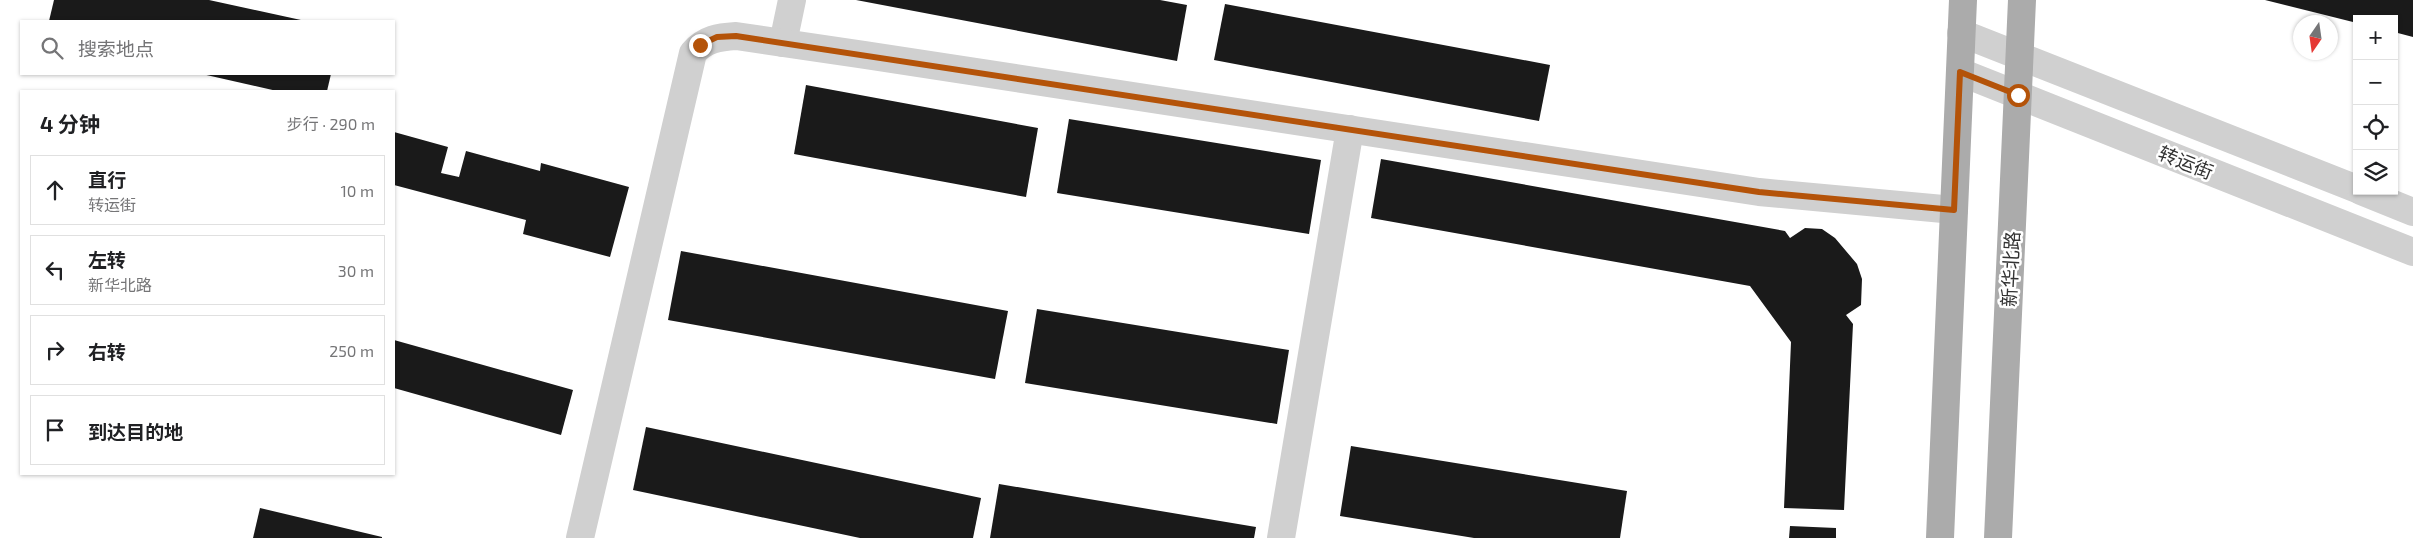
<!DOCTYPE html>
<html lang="zh">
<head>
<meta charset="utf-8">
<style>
  :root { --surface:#fff; --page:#f2f2f2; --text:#202124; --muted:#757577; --line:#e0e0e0 }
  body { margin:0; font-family:"Exo 2","Noto Sans SC",sans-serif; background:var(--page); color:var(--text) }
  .controls { position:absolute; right:15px; top:15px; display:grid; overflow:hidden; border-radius:0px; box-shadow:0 1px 4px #0004 }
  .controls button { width:45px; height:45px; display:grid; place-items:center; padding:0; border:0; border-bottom:1px solid var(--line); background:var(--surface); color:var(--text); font:25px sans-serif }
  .compass { position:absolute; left:2293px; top:15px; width:45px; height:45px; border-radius:50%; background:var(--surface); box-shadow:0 1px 4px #0004; rotate:193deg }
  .stop { position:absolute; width:15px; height:15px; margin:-11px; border:4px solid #b45309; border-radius:50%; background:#fff }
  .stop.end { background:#b45309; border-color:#fff; box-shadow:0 1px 5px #0008 }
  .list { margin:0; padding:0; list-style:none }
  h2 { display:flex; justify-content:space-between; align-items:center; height:65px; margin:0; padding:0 20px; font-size:21px }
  h2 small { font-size:16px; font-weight:400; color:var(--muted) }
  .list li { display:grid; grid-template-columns:32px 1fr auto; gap:15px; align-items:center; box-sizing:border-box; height:70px; margin:0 10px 10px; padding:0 10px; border:1px solid var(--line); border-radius:0px }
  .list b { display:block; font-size:19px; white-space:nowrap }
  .list p { margin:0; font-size:16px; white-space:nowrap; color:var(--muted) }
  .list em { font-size:16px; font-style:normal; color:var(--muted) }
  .icon { flex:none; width:28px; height:28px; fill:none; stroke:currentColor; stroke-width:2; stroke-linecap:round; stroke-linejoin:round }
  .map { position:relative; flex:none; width:2413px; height:538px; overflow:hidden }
  .search { position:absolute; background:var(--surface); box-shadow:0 1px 4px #0004; left:20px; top:20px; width:375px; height:55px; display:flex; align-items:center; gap:12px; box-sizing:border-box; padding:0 18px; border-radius:0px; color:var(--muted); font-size:19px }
  .panel { position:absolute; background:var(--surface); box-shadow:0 1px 4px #0004; left:20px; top:90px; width:375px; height:385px; border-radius:0px }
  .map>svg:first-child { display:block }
</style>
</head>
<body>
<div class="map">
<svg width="2413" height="538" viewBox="0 0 2413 538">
  <rect width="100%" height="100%" fill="#fff"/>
  <g fill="#1a1a1a">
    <path d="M54,0H209L301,20L49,21Z"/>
    <path d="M856,0H1160L1187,5L1177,61Z"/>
    <path d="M2265,0H2413V37L2394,32V19H2357V23Z"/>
    <path d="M1225,4L1550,65L1539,121L1214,60Z"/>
    <path d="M202,74H331L327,91H277Z"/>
    <path d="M806,85L1038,128L1026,197L794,154Z"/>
    <path d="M1069,119L1321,160L1309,234L1057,193Z"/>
    <path d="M394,132L448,147L441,173L459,177L466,151L540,171L541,163L629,187L610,257L523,234L526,220L394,185Z"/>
    <path d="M1381,159L1785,231L1790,238L1805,228L1822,229L1835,238L1857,264L1862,279L1861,305L1846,315L1853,324L1844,510L1784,508L1791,342L1750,286L1371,218Z"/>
    <path d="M681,251L1008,311L995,379L668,320Z"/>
    <path d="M1037,309L1289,350L1277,424L1025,383Z"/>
    <path d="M394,340L573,390L561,435L394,388Z"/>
    <path d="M646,427L981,498L973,538H860L633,490Z"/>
    <path d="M1351,446L1627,491L1620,538H1474L1340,516Z"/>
    <path d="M999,484L1256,527L1254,538H990Z"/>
    <path d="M260,508L382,537V538H253Z"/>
    <path d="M1790,526L1836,528V538H1789Z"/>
  </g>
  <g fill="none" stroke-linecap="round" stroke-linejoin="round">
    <g stroke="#d0d0d0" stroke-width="28">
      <path d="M1961,33L2357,189"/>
      <path d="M783,43L792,0"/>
      <path d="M1960,72L2413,252"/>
      <path d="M2361,191L2413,212"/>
      <path d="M580,538L693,53C705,39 719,37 736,36L865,55L1759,192L1954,210"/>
      <path d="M1281,538L1350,129"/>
    </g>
    <g stroke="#ababab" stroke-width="28">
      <path d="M1940,538L1963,0"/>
      <path d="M1998,538L2022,0"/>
    </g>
  </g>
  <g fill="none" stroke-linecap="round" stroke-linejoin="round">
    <path stroke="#b45309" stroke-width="6" d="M700,45L717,37L736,36L1759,192L1954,210L1960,72L2018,95"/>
  </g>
  <g text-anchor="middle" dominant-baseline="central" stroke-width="5" stroke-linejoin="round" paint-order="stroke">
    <g font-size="19" fill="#333" stroke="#fff">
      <text transform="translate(2186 162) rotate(22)">转运街</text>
      <text transform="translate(2010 269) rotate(-87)">新华北路</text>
    </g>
  </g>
</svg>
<div class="controls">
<button>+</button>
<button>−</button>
<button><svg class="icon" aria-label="locate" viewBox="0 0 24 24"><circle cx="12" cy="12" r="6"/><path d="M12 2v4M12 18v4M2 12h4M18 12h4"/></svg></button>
<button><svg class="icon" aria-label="layers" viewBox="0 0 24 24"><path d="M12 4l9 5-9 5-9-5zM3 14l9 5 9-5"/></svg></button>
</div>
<svg class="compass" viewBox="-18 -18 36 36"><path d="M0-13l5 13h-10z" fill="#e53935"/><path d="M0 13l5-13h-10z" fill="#757577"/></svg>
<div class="stop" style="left:2018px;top:95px"></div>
<div class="stop end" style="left:700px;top:45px"></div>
<div class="search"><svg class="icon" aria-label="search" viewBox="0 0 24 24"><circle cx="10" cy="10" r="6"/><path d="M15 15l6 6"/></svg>搜索地点</div>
<section class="panel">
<h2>4 分钟<small>步行 · 290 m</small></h2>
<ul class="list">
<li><svg class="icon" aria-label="ahead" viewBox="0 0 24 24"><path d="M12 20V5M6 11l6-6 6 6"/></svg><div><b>直行</b><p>转运街</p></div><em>10 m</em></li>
<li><svg class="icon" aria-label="left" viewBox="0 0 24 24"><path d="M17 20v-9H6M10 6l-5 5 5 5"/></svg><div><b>左转</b><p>新华北路</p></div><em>30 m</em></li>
<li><svg class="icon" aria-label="right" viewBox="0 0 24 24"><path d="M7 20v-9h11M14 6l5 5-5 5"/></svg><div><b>右转</b></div><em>250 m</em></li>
<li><svg class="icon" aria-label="arrive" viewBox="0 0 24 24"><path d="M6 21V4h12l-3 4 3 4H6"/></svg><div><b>到达目的地</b></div></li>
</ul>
</section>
</div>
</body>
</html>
